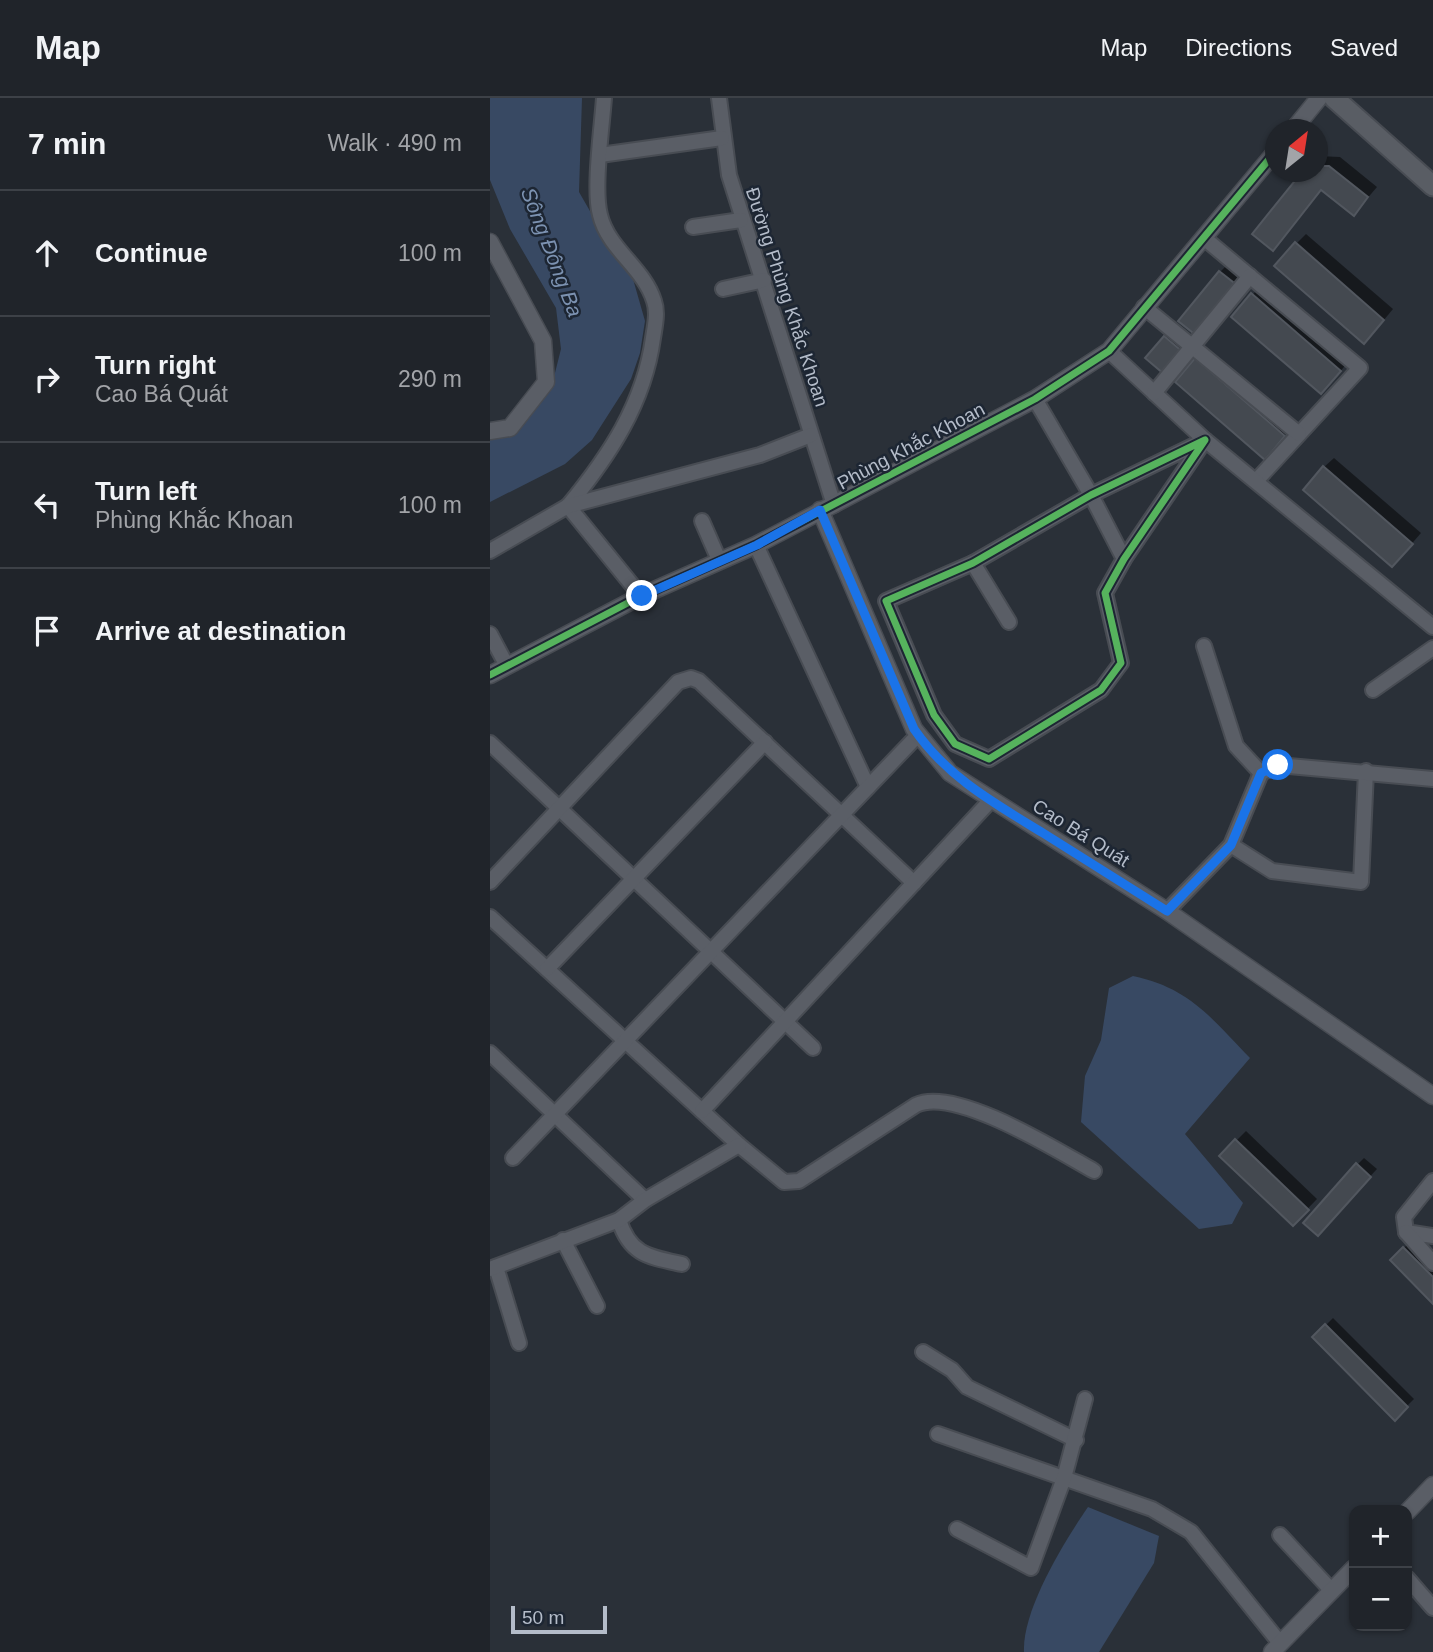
<!DOCTYPE html>
<html lang="en">
<head>
<meta charset="utf-8">
<style>
  :root { --surface:#20242a; --page:#282c32; --text:#f1f3f6; --muted:#a2a4a8; --line:#3d4147 }
  body { margin:0; font-family:Arial,sans-serif; background:var(--page); color:var(--text) }
  .controls { position:absolute; right:21px; bottom:21px; display:grid; overflow:hidden; border-radius:14px; box-shadow:0 2px 5px #0004 }
  .controls button { width:63px; height:63px; display:grid; place-items:center; padding:0; border:0; border-bottom:2px solid var(--line); background:var(--surface); color:var(--text); font:35px sans-serif }
  .compass { position:absolute; left:775px; top:21px; width:63px; height:63px; border-radius:50%; background:var(--surface); box-shadow:0 2px 5px #0004; rotate:30deg }
  .scale { position:absolute; left:21px; bottom:18px; width:96px; box-sizing:border-box; padding-left:7px; border:4px solid #b4bcc9; border-top:0; font-size:19px; line-height:24px; white-space:nowrap; color:#b4bcc9; -webkit-text-stroke:5px #1d2633; paint-order:stroke }
  .stop { position:absolute; width:21px; height:21px; margin:-16px; border:5px solid #1a73e8; border-radius:50%; background:#fff }
  .stop.end { background:#1a73e8; border-color:#fff; box-shadow:0 2px 7px #0008 }
  .list { margin:0; padding:0; list-style:none }
  h2 { display:flex; justify-content:space-between; align-items:center; height:91px; margin:0; padding:0 28px; font-size:30px }
  h2 small { font-size:23px; font-weight:400; color:var(--muted) }
  .list li { display:grid; grid-template-columns:46px 1fr auto; gap:21px; align-items:center; box-sizing:border-box; height:126px; padding:0 28px; border-top:2px solid var(--line) }
  .list b { display:block; font-size:26px; white-space:nowrap }
  .list p { margin:0; font-size:23px; white-space:nowrap; color:var(--muted) }
  .list em { font-size:23px; font-style:normal; color:var(--muted) }
  .icon { flex:none; width:38px; height:38px; fill:none; stroke:currentColor; stroke-width:2; stroke-linecap:round; stroke-linejoin:round }
  .map { position:relative; flex:none; width:943px; height:1554px; overflow:hidden }
  header { display:flex; align-items:center; gap:42px; box-sizing:border-box; height:98px; padding:0 35px; background:var(--surface); border-bottom:2px solid var(--line) }
  header strong { font-size:33px }
  nav { display:flex; gap:38px; margin-inline-start:auto; font-size:24px }
  main { display:flex }
  aside { flex:1; background:var(--surface) }
  .map>svg:first-child { display:block }
</style>
</head>
<body>
<header>
<strong>Map</strong>
<nav><a>Map</a><a>Directions</a><a>Saved</a></nav>
</header>
<main>
<aside>
<h2>7 min<small>Walk · 490 m</small></h2>
<ul class="list">
<li><svg class="icon" aria-label="ahead" viewBox="0 0 24 24"><path d="M12 20V5M6 11l6-6 6 6"/></svg><div><b>Continue</b></div><em>100 m</em></li>
<li><svg class="icon" aria-label="right" viewBox="0 0 24 24"><path d="M7 20v-9h11M14 6l5 5-5 5"/></svg><div><b>Turn right</b><p>Cao Bá Quát</p></div><em>290 m</em></li>
<li><svg class="icon" aria-label="left" viewBox="0 0 24 24"><path d="M17 20v-9H6M10 6l-5 5 5 5"/></svg><div><b>Turn left</b><p>Phùng Khắc Khoan</p></div><em>100 m</em></li>
<li><svg class="icon" aria-label="arrive" viewBox="0 0 24 24"><path d="M6 21V4h12l-3 4 3 4H6"/></svg><div><b>Arrive at destination</b></div></li>
</ul>
</aside>
<div class="map">
<svg width="943" height="1554" viewBox="0 0 943 1554">
  <rect width="100%" height="100%" fill="#2a3038"/>
  <g fill="#384963">
    <path d="M0,0H92L89,94L127,160L143,181L155,223L150,255L141,281L102,342L75,366L0,404V333L32,317L61,291L71,251L66,210L20,131L0,82Z"/>
    <path d="M643,878C700,890 721,920 760,960L695,1036L753,1105L742,1126L709,1131L591,1024L595,978L611,942L619,890Z"/>
    <path d="M598,1409L669,1438L664,1465L609,1554H534C532,1512 574,1444 598,1409Z"/>
  </g>
  <g fill="#0007">
    <path d="M828,58L850,59L887,89L864,116L832,91L792,141L764,136L814,74H828Z"/>
    <path d="M816,136L903,211L884,234L806,146Z"/>
    <path d="M737,167L754,180L714,229L730,174Z"/>
    <path d="M772,186L860,262L841,284L744,218Z"/>
    <path d="M679,234L696,249L678,270L657,260Z"/>
    <path d="M716,252L804,327L784,349L707,261Z"/>
    <path d="M844,360L931,435L912,457L834,369Z"/>
    <path d="M756,1033L827,1101L803,1126L731,1058Z"/>
    <path d="M874,1060L887,1071L834,1128L867,1067Z"/>
    <path d="M921,1143L943,1165V1203L902,1162Z"/>
    <path d="M843,1220L924,1301L905,1320L824,1239Z"/>
  </g>
  <g fill="#444950" stroke="#52575f" stroke-width="2">
    <path d="M828,68H839L878,99L864,118L831,92L783,153L762,136L812,74H828Z"/>
    <path d="M805,144L894,222L874,246L784,168Z"/>
    <path d="M729,173L748,188L707,238L688,223Z"/>
    <path d="M761,195L851,273L831,296L741,219Z"/>
    <path d="M674,238L693,254L674,276L655,260Z"/>
    <path d="M705,260L795,338L775,362L685,284Z"/>
    <path d="M833,368L923,446L902,469L813,392Z"/>
    <path d="M745,1041L819,1112L803,1128L729,1058Z"/>
    <path d="M866,1065L881,1079L828,1138L813,1125Z"/>
    <path d="M913,1149L943,1179V1206L900,1162Z"/>
    <path d="M835,1226L918,1309L905,1323L822,1239Z"/>
  </g>
  <g fill="none" stroke-linecap="round" stroke-linejoin="round">
    <g stroke="#484c53" stroke-width="18">
      <g id="minor">
        <path d="M229,0L239,77L344,407"/>
        <path d="M110,57L232,40"/>
        <path d="M203,129L251,122"/>
        <path d="M714,140L870,270L766,383"/>
        <path d="M233,191L274,182"/>
        <path d="M654,209L809,336"/>
        <path d="M619,253L715,342L943,529"/>
        <path d="M664,295L760,178"/>
        <path d="M545,301L601,397L634,461"/>
        <path d="M715,342L634,461L615,495L631,565L611,592L499,661L465,646L444,617L396,503L483,465L601,397Z"/>
        <path d="M78,408C119,358 154,306 163,240C165,227 168,214 164,203C154,170 118,151 110,117C103,91 112,29 114,0"/>
        <path d="M78,408L151,498"/>
        <path d="M212,423L229,462"/>
        <path d="M266,447L378,689"/>
        <path d="M0,453L78,408L270,357L321,337"/>
        <path d="M483,465L519,524"/>
        <path d="M0,536L17,568"/>
        <path d="M714,548L746,648L771,675"/>
        <path d="M883,592L943,550"/>
        <path d="M0,645L323,950"/>
        <path d="M741,747L782,773L871,784L876,673"/>
        <path d="M0,784L188,584L201,580L209,583L424,785"/>
        <path d="M677,813L741,747L771,675L788,667L943,681"/>
        <path d="M0,819L249,1047L294,1084L309,1083L426,1007C465,988 568,1053 604,1073"/>
        <path d="M57,871L275,644"/>
        <path d="M0,955L155,1102"/>
        <path d="M212,1013L500,703"/>
        <path d="M23,1060L428,637"/>
        <path d="M943,1083L914,1119L916,1134L943,1138"/>
        <path d="M129,1122C140,1157 159,1159 192,1166"/>
        <path d="M916,1134L943,1165"/>
        <path d="M73,1142L107,1208"/>
        <path d="M6,1169L29,1245"/>
        <path d="M0,1171L129,1122L155,1102L249,1047"/>
        <path d="M433,1254L462,1272L477,1289L586,1342"/>
        <path d="M448,1336L662,1411L701,1434L790,1545"/>
        <path d="M467,1431L541,1470L574,1380L595,1301"/>
        <path d="M790,1437L842,1493"/>
        <path d="M917,1480L943,1510"/>
      </g>
    </g>
    <g stroke="#484c53" stroke-width="19">
      <g id="tertiary">
        <path d="M803,32L829,0"/>
        <path d="M0,144L53,243L56,284L20,330L0,333"/>
        <path d="M330,412L424,631L460,675L677,813L943,998"/>
        <path d="M0,577L151,498L266,447L545,301L619,253L786,53"/>
        <path d="M917,1414L943,1387"/>
        <path d="M782,1554L864,1470"/>
      </g>
    </g>
    <g stroke="#484c53" stroke-width="23">
      <path id="secondary" d="M844,0L943,88"/>
    </g>
    <use href="#minor" stroke="#5a5e66" stroke-width="14"/>
    <use href="#tertiary" stroke="#5a5e66" stroke-width="16"/>
    <use href="#secondary" stroke="#595d64" stroke-width="19"/>
    <g stroke="#1d2633" stroke-width="11">
      <g id="cycleway">
        <path d="M715,342L634,461L615,495L631,565L611,592L499,661L465,646L444,617L396,503L483,465L601,397Z"/>
        <path d="M0,577L151,498L266,447L545,301L619,253L786,53"/>
      </g>
    </g>
    <use href="#cycleway" stroke="#56b35d" stroke-width="7"/>
  </g>
  <g fill="none" stroke-linecap="round" stroke-linejoin="round">
    <path stroke="#1a73e8" stroke-width="9" d="M152,498L267,447L330,412L424,631C457,679 504,705 553,735C594,761 635,787 677,813L741,747L771,675L788,667"/>
  </g>
  <g text-anchor="middle" dominant-baseline="central" stroke-width="5" stroke-linejoin="round" paint-order="stroke">
    <g font-size="19" fill="#b4bcc9" stroke="#1d2633">
      <text transform="translate(297 199) rotate(72)">Đường Phùng Khắc Khoan</text>
      <text transform="translate(421 348) rotate(-28)">Phùng Khắc Khoan</text>
      <text transform="translate(591 735) rotate(32)">Cao Bá Quát</text>
    </g>
    <g font-size="21" font-style="italic" fill="#7c92b1" stroke="#1d2633">
      <text transform="translate(62 154) rotate(69)">Sông Đông Ba</text>
    </g>
  </g>
</svg>
<div class="controls">
<button>+</button>
<button>−</button>
</div>
<svg class="compass" viewBox="-18 -18 36 36"><path d="M0-13l5 13h-10z" fill="#e53935"/><path d="M0 13l5-13h-10z" fill="#a2a4a8"/></svg>
<div class="scale">50 m</div>
<div class="stop" style="left:788px;top:667px"></div>
<div class="stop end" style="left:152px;top:498px"></div>
</div>
</main>
</body>
</html>
